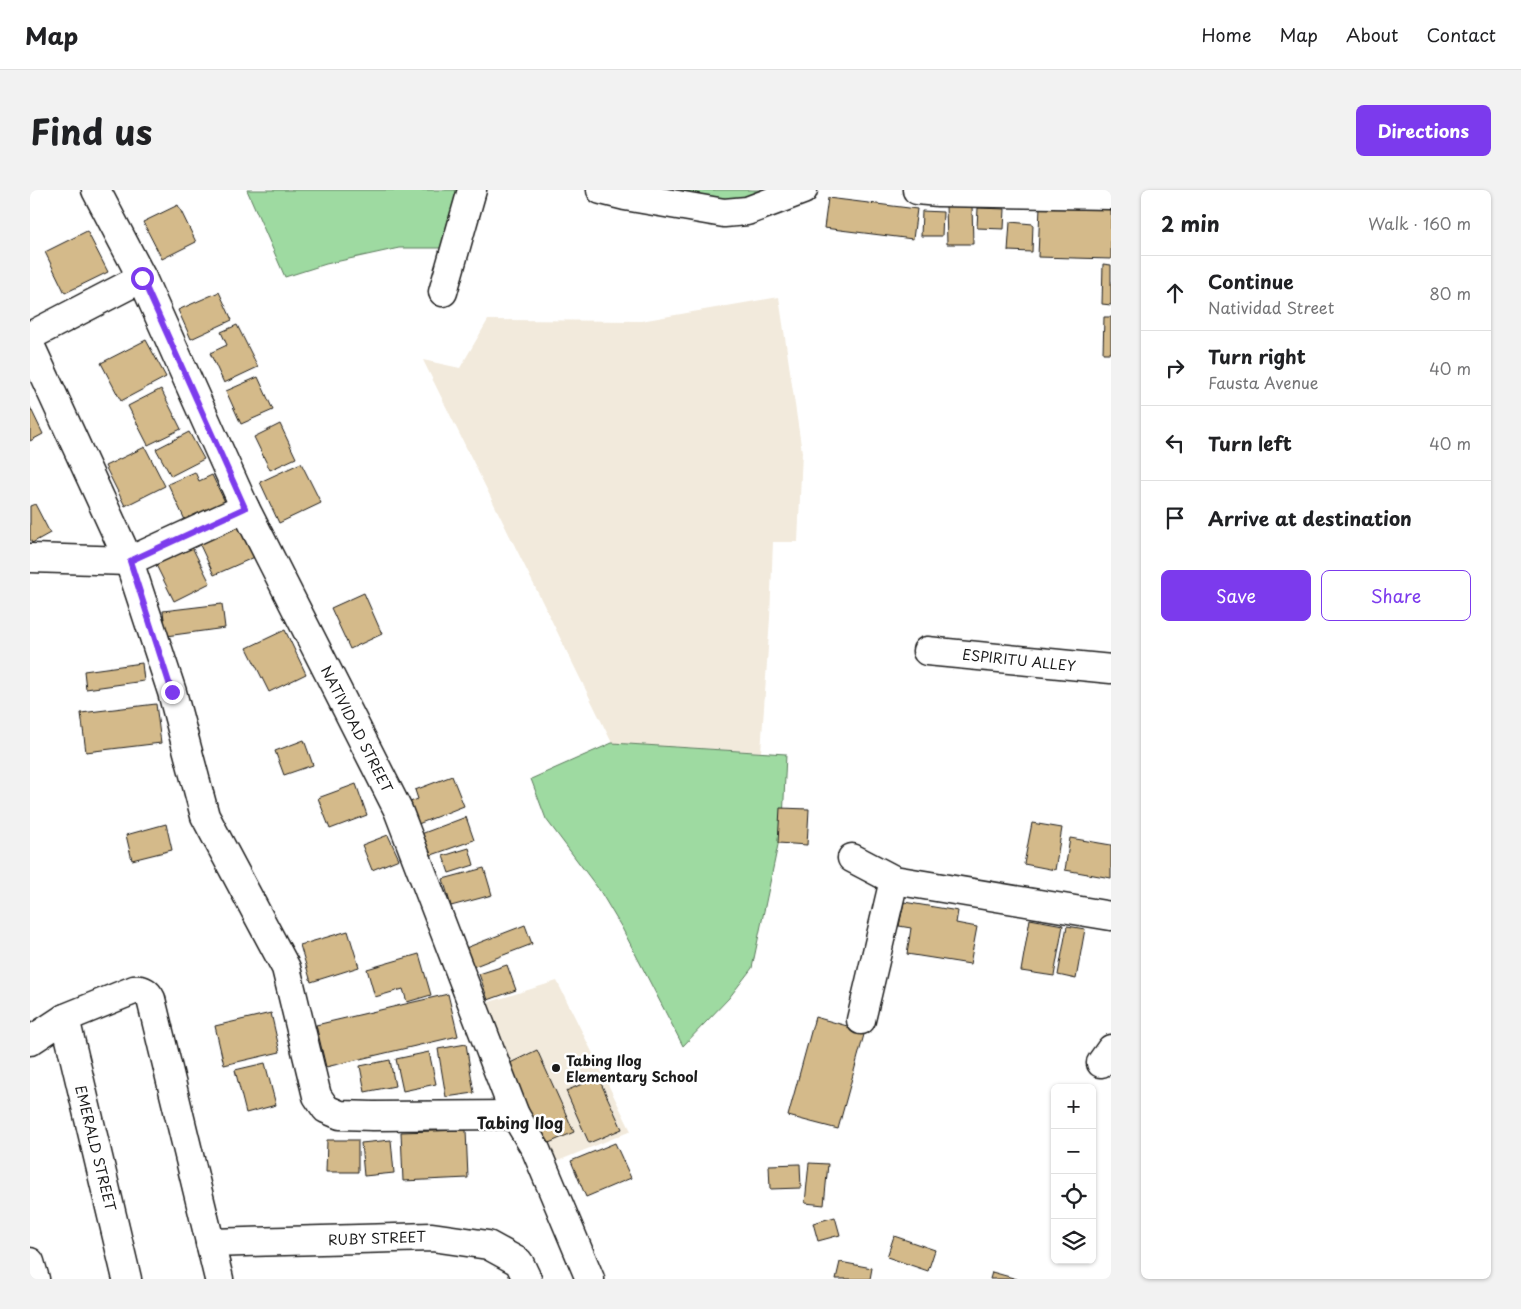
<!DOCTYPE html>
<html lang="en">
<head>
<meta charset="utf-8">
<style>
  :root { --surface:#fff; --page:#f2f2f2; --text:#202124; --muted:#757577; --line:#e0e0e0; --accent:#7c3aed }
  body { margin:0; font-family:"Playpen Sans",sans-serif; background:var(--page); color:var(--text) }
  .controls { position:absolute; right:15px; bottom:15px; display:grid; overflow:hidden; border-radius:8px; box-shadow:0 1px 4px #0004 }
  .controls button { width:45px; height:45px; display:grid; place-items:center; padding:0; border:0; border-bottom:1px solid var(--line); background:var(--surface); color:var(--text); font:25px sans-serif }
  .stop { position:absolute; width:15px; height:15px; margin:-11px; border:4px solid #7c3aed; border-radius:50%; background:#fff }
  .stop.end { background:#7c3aed; border-color:#fff; box-shadow:0 1px 5px #0008 }
  .list { margin:0; padding:0; list-style:none }
  h2 { display:flex; justify-content:space-between; align-items:center; height:65px; margin:0; padding:0 20px; font-size:21px }
  h2 small { font-size:16px; font-weight:400; color:var(--muted) }
  .list li { display:grid; grid-template-columns:32px 1fr auto; gap:15px; align-items:center; box-sizing:border-box; height:75px; padding:0 20px; border-top:1px solid var(--line) }
  .list b { display:block; font-size:19px; white-space:nowrap }
  .list p { margin:0; font-size:16px; white-space:nowrap; color:var(--muted) }
  .list em { font-size:16px; font-style:normal; color:var(--muted) }
  .actions { display:flex; gap:10px; padding:15px 20px }
  .actions a { flex:1; padding:11px 0; border:1px solid var(--accent); border-radius:8px; text-align:center; font-size:18px; color:var(--accent) }
  .actions .main { background:var(--accent); color:#fff }
  .icon { flex:none; width:28px; height:28px; fill:none; stroke:currentColor; stroke-width:2; stroke-linecap:round; stroke-linejoin:round }
  .map { position:relative; flex:none; width:1081px; height:1089px; overflow:hidden; border-radius:8px }
  header { display:flex; align-items:center; gap:30px; box-sizing:border-box; height:70px; padding:0 25px; background:var(--surface); border-bottom:1px solid var(--line) }
  header strong { font-size:24px }
  nav { display:flex; gap:28px; margin-inline-start:auto; font-size:18px }
  .intro { display:flex; align-items:center; justify-content:space-between; box-sizing:border-box; height:120px; padding:0 30px }
  h1 { margin:0; font-size:35px }
  .button { padding:12px 22px; border-radius:8px; background:var(--accent); color:#fff; font-size:18px; font-weight:700 }
  main { display:flex; gap:30px; padding:0 30px }
  aside { flex:1; background:var(--surface); border-radius:8px; box-shadow:0 1px 4px #0004 }
  .map>svg:first-child { display:block }
</style>
</head>
<body>
<header>
<strong>Map</strong>
<nav><a>Home</a><a>Map</a><a>About</a><a>Contact</a></nav>
</header>
<div class="intro"><h1>Find us</h1><a class="button">Directions</a></div>
<main>
<div class="map">
<svg width="1081" height="1089" viewBox="0 0 1081 1089">
  <rect width="100%" height="100%" fill="#fff"/>
  <filter id="ink" filterUnits="userSpaceOnUse"><feTurbulence type="fractalNoise" baseFrequency=".02" numOctaves="2"/><feDisplacementMap in="SourceGraphic" scale="10" xChannelSelector="R" yChannelSelector="G"/><feConvolveMatrix kernelMatrix="1 2 1 2 8 2 1 2 1" color-interpolation-filters="sRGB"/></filter>
  <g filter="url(#ink)">
    <g fill="#f2eadc">
      <path d="M749,107L772,262L768,352H743L740,428L731,562L582,553L393,170L430,178L458,130L611,131Z"/>
      <path d="M527,791L601,941L523,973L453,814Z"/>
    </g>
    <g fill="#9edaa1" stroke="#5d7b5e">
      <path d="M217,0H432L419,58H369L296,74L255,87Z"/>
      <path d="M650,0H732L728,16Z"/>
      <path d="M582,553L756,564L753,631L722,778L699,808L653,856L592,738L570,701L516,629L501,589Z"/>
    </g>
    <g fill="#d4ba8a" stroke="#1c1c1c">
      <path d="M798,8L887,19L883,49L794,38Z"/>
      <path d="M148,15L166,52L132,69L113,32Z"/>
      <path d="M916,15H942L943,54H917Z"/>
      <path d="M1010,16L1081,19V69L1008,67Z"/>
      <path d="M948,18L975,19L974,39L947,38Z"/>
      <path d="M892,21L913,22L912,46H891Z"/>
      <path d="M980,32L1003,34L1002,62L978,61Z"/>
      <path d="M57,41L78,82L35,103L15,62Z"/>
      <path d="M1073,74L1081,75V115L1072,114Z"/>
      <path d="M189,102L202,130L161,149L148,120Z"/>
      <path d="M1074,127H1081V163H1073Z"/>
      <path d="M207,135L228,177L194,193L180,163L197,155L191,142Z"/>
      <path d="M116,150L136,187L91,211L71,173Z"/>
      <path d="M228,187L243,220L211,234L196,201Z"/>
      <path d="M131,199L151,239L118,255L98,216Z"/>
      <path d="M0,217L13,244L0,251Z"/>
      <path d="M250,234L266,268L240,280L224,247Z"/>
      <path d="M159,242L174,269L141,286L126,259Z"/>
      <path d="M115,257L135,296L95,316L75,276Z"/>
      <path d="M271,273L291,313L249,333L230,292Z"/>
      <path d="M165,282L169,291L182,285L196,314L156,332L138,294Z"/>
      <path d="M5,314L20,343L2,353L0,349V316Z"/>
      <path d="M213,333L227,366L184,385L169,353Z"/>
      <path d="M162,357L180,393L144,411L126,375Z"/>
      <path d="M334,403L352,444L320,459L301,418Z"/>
      <path d="M192,414L195,438L136,446L133,421Z"/>
      <path d="M255,440L276,484L239,502L217,458Z"/>
      <path d="M112,473L114,491L56,499L54,481Z"/>
      <path d="M126,514L131,553L56,562L51,523Z"/>
      <path d="M274,550L283,575L254,585L245,561Z"/>
      <path d="M422,586L434,616L383,636L375,614L388,609L385,600Z"/>
      <path d="M326,594L337,625L300,639L288,608Z"/>
      <path d="M750,618L779,619L777,655L748,653Z"/>
      <path d="M436,627L444,650L399,666L391,644Z"/>
      <path d="M1002,633L1032,638L1025,680L994,674Z"/>
      <path d="M136,634L142,660L102,670L96,645Z"/>
      <path d="M358,645L369,669L342,680L332,655Z"/>
      <path d="M1040,648L1081,655V688L1035,680Z"/>
      <path d="M439,658L444,675L419,683L413,666Z"/>
      <path d="M454,678L462,705L421,716L413,689Z"/>
      <path d="M874,712L928,721L926,733L947,737L940,774L877,764L881,738L869,736Z"/>
      <path d="M1000,729L1033,735L1024,786L991,781Z"/>
      <path d="M495,735L502,754L440,778L433,759Z"/>
      <path d="M1037,736L1055,739L1046,789L1028,785Z"/>
      <path d="M318,741L329,777L281,792L270,755Z"/>
      <path d="M389,764L401,805L377,812L373,799L345,807L337,779Z"/>
      <path d="M477,775L486,800L458,810L449,784Z"/>
      <path d="M418,804L428,846L296,877L286,835Z"/>
      <path d="M241,823L250,862L194,875L185,836Z"/>
      <path d="M785,827L835,841L808,939L758,926Z"/>
      <path d="M436,854L444,903L416,907L408,859Z"/>
      <path d="M507,860L544,942L512,956L476,875Z"/>
      <path d="M399,862L406,894L373,901L366,869Z"/>
      <path d="M360,870L365,896L335,902L330,876Z"/>
      <path d="M235,873L246,915L216,923L205,880Z"/>
      <path d="M568,887L592,939L559,953L536,901Z"/>
      <path d="M436,940L438,988L373,991L371,942Z"/>
      <path d="M297,950H328V982H296Z"/>
      <path d="M361,950L364,983L334,986L331,953Z"/>
      <path d="M585,953L601,988L556,1007L541,971Z"/>
      <path d="M779,973L798,974L794,1015L775,1013Z"/>
      <path d="M770,974L771,998L740,999L739,975Z"/>
      <path d="M805,1027L810,1045L788,1051L783,1033Z"/>
      <path d="M864,1046L905,1060L898,1081L857,1067Z"/>
      <path d="M810,1072L842,1078L840,1089H806Z"/>
      <path d="M962,1082L987,1089H960Z"/>
    </g>
    <g fill="none" stroke-linecap="round" stroke-linejoin="round">
      <g stroke="#1c1c1c" stroke-width="31">
        <g id="minor">
          <path d="M66,0L112,88L215,318L368,620L485,925L506,960L560,1089"/>
          <path d="M571,0L595,6L694,23L717,21L773,0"/>
          <path d="M887,0L908,2L1081,5"/>
          <path d="M413,102L442,0"/>
          <path d="M0,146L112,88"/>
          <path d="M0,155L99,371L142,502L175,626L256,778L287,906L296,919L310,925L343,926L485,925"/>
          <path d="M0,368L99,371L215,318"/>
          <path d="M897,461L1081,479"/>
          <path d="M822,668L864,690L1081,726"/>
          <path d="M35,828L97,1089"/>
          <path d="M831,830L864,690"/>
          <path d="M0,851L35,828L104,800C113,799 117,801 121,809L189,1089"/>
          <path d="M1071,873L1081,859"/>
          <path d="M180,1053L402,1047L458,1055L489,1072L497,1089"/>
          <path d="M0,1072L5,1089"/>
        </g>
      </g>
      <use href="#minor" stroke="#fff" stroke-width="28"/>
    </g>
  </g>
  <g fill="none" stroke-linecap="round" stroke-linejoin="round" filter="url(#ink)">
    <path stroke="#7c3aed" stroke-width="6" d="M112,88L215,318L100,371L142,502"/>
  </g>
  <circle fill="#1c1c1c" stroke="#fff" stroke-width="2" cx="526" cy="878" r="5"/>
  <g text-anchor="middle" dominant-baseline="central" stroke-width="5" stroke-linejoin="round" paint-order="stroke">
    <g font-size="14" fill="#1c1c1c" stroke="#fff">
      <text transform="translate(989 470) rotate(6)">ESPIRITU ALLEY</text>
      <text transform="translate(327 539) rotate(63)">NATIVIDAD STREET</text>
      <text transform="translate(66 958) rotate(76)">EMERALD STREET</text>
      <text transform="translate(347 1048) rotate(-2)">RUBY STREET</text>
    </g>
    <g font-size="14" font-weight="bold" fill="#1c1c1c" stroke="#fff" text-anchor="start">
      <text x="536" y="870">Tabing Ilog<tspan x="536" dy="16">Elementary School</tspan></text>
    </g>
    <g font-size="16" font-weight="bold" fill="#1c1c1c" stroke="#fff">
      <text x="490" y="932">Tabing Ilog</text>
    </g>
  </g>
</svg>
<div class="controls">
<button>+</button>
<button>−</button>
<button><svg class="icon" aria-label="locate" viewBox="0 0 24 24"><circle cx="12" cy="12" r="6"/><path d="M12 2v4M12 18v4M2 12h4M18 12h4"/></svg></button>
<button><svg class="icon" aria-label="layers" viewBox="0 0 24 24"><path d="M12 4l9 5-9 5-9-5zM3 14l9 5 9-5"/></svg></button>
</div>
<div class="stop" style="left:112px;top:88px"></div>
<div class="stop end" style="left:142px;top:502px"></div>
</div>
<aside>
<h2>2 min<small>Walk · 160 m</small></h2>
<ul class="list">
<li><svg class="icon" aria-label="ahead" viewBox="0 0 24 24"><path d="M12 20V5M6 11l6-6 6 6"/></svg><div><b>Continue</b><p>Natividad Street</p></div><em>80 m</em></li>
<li><svg class="icon" aria-label="right" viewBox="0 0 24 24"><path d="M7 20v-9h11M14 6l5 5-5 5"/></svg><div><b>Turn right</b><p>Fausta Avenue</p></div><em>40 m</em></li>
<li><svg class="icon" aria-label="left" viewBox="0 0 24 24"><path d="M17 20v-9H6M10 6l-5 5 5 5"/></svg><div><b>Turn left</b></div><em>40 m</em></li>
<li><svg class="icon" aria-label="arrive" viewBox="0 0 24 24"><path d="M6 21V4h12l-3 4 3 4H6"/></svg><div><b>Arrive at destination</b></div></li>
</ul>
<div class="actions"><a class="main">Save</a><a>Share</a></div>
</aside>
</main>
</body>
</html>
